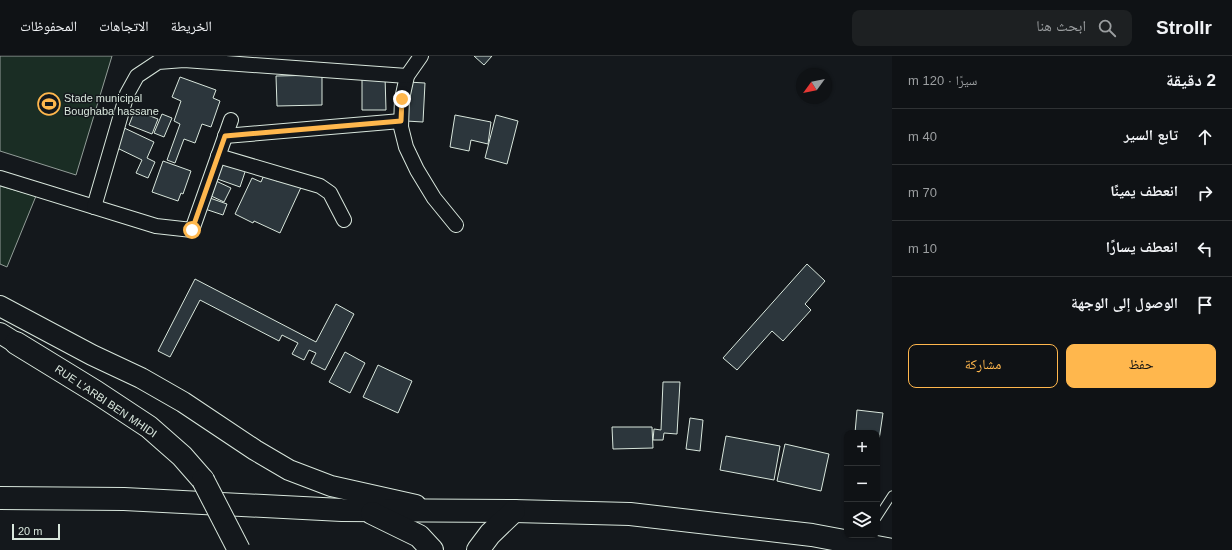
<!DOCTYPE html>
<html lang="ar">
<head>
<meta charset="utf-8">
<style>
  :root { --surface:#0f1215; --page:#1d2022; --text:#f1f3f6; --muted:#9b9ea0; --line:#2f3234; --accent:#ffb74d }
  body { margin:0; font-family:Helvetica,"Noto Naskh Arabic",sans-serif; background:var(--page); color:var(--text); direction:rtl }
  .controls { position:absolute; right:12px; bottom:12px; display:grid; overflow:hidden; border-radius:8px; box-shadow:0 1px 3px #0004 }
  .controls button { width:36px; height:36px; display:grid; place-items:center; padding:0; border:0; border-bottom:1px solid var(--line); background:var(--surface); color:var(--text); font:20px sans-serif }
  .compass { position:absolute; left:796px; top:12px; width:36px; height:36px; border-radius:50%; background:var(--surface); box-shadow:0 1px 3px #0004; rotate:237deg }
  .scale { position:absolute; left:12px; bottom:10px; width:48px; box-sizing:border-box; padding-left:4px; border:2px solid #d8e6dc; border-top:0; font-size:11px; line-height:14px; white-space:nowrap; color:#d8e6dc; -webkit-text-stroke:3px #14181c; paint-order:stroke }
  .stop { position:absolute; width:12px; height:12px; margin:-9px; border:3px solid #ffb74d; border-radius:50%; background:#fff }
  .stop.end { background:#ffb74d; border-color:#fff; box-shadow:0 1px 4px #0008 }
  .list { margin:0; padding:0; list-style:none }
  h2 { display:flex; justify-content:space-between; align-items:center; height:52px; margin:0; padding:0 16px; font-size:17px }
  h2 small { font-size:13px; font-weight:400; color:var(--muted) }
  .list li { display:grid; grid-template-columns:26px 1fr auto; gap:12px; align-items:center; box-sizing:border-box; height:56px; padding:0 16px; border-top:1px solid var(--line) }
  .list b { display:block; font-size:15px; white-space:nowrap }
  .list em { font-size:13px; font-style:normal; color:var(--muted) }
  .actions { display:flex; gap:8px; padding:12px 16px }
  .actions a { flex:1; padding:9px 0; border:1px solid var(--accent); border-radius:8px; text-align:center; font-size:14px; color:var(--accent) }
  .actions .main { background:var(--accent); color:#111 }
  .icon { flex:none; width:22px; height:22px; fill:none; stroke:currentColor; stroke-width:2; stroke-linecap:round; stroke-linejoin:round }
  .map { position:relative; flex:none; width:892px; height:494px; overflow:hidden; direction:ltr }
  header { display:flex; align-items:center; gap:24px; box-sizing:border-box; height:56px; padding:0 20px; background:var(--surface); border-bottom:1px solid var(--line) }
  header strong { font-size:19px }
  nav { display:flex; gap:22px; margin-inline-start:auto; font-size:14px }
  .search { width:280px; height:36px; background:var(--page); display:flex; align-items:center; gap:10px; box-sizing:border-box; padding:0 14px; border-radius:8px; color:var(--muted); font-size:15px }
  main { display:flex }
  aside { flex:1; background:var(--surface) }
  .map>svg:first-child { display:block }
</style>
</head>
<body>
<header>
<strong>Strollr</strong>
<div class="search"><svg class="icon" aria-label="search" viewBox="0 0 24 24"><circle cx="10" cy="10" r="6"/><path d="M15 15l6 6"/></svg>ابحث هنا</div>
<nav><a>الخريطة</a><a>الاتجاهات</a><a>المحفوظات</a></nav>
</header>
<main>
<aside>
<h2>2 دقيقة<small>سيرًا · 120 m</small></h2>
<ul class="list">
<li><svg class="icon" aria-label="ahead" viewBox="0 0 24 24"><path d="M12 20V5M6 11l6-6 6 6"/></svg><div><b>تابع السير</b></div><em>40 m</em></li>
<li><svg class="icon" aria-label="right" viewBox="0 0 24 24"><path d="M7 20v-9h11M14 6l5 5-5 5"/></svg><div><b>انعطف يمينًا</b></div><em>70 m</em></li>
<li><svg class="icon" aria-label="left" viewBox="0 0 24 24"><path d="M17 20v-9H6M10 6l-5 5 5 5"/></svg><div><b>انعطف يسارًا</b></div><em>10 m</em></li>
<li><svg class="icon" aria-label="arrive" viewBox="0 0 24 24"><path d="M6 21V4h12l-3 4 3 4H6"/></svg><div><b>الوصول إلى الوجهة</b></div></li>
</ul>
<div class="actions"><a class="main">حفظ</a><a>مشاركة</a></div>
</aside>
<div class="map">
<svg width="892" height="494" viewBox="0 0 892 494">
  <rect width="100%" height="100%" fill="#14181c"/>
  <g fill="#1a2d24" stroke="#939e99">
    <path d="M0,0H112L76,119L0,95Z"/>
    <path d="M0,130L36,140L7,211L0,208Z"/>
  </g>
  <g fill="#2c363c" stroke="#d8e6dc">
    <path d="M474,0H492L484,9Z"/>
    <path d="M322,19V49L277,50L276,20Z"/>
    <path d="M385,20L386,54H362V21Z"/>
    <path d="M180,21L216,34L213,42L220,45L211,71L202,68L195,87L184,83L175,107L167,104L180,68L174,65L181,45L172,41Z"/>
    <path d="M408,26L425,27L423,66L406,65Z"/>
    <path d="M135,54L158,63L152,78L129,69Z"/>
    <path d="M162,58L172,62L164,81L154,77Z"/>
    <path d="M455,59L491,66L488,88L471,84L469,95L450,91Z"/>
    <path d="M496,59L518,65L507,108L485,102Z"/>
    <path d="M120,70L154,86L147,102L155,106L148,122L136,117L142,104L111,89Z"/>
    <path d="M211,102L246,113L240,131L206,119Z"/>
    <path d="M163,105L191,115L183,138L181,137L178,145L152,136Z"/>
    <path d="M280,117L303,127L280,177L254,165L253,167L235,158L252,122L261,126L264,119L277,125Z"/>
    <path d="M216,125L231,132L224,146L209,139Z"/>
    <path d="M207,141L227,148L223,159L202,152Z"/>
    <path d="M807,208L825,225L805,248L811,254L783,285L772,275L737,314L723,302Z"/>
    <path d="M195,223L316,286L336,248L354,258L325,314L311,307L316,297L309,294L304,304L292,298L298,287L282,279L279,285L200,244L170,301L158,295Z"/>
    <path d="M345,296L365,307L350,337L329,326Z"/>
    <path d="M378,309L412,325L398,357L363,341Z"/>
    <path d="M663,326H680L677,378L664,377L663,384H653L654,373L661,374Z"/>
    <path d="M857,354L883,357L879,384H877V377H855Z"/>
    <path d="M690,362L703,364L700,395L686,393Z"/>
    <path d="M612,371H652L653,392L613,393Z"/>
    <path d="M726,380L780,390L774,424L720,414Z"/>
    <path d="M785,388L829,398L821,435L777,425Z"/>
  </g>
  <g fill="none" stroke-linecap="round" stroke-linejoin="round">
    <g stroke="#d8e6dc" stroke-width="9">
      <path id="service" d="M877,462L892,439"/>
    </g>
    <g stroke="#d8e6dc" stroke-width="16">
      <g id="minor">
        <path d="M421,0L407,20L402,43L401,71L406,91L417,114L434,142L456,169"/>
        <path d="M225,80L401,65"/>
        <path d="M218,100L320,130L330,137L344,164"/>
        <path d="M0,122L156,170L192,174L231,64"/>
        <path d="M94,151L127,38L137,20L158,6L184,4L407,20"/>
      </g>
    </g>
    <g stroke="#d8e6dc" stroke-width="22">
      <g id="secondary">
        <path d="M0,250L92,299L141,322L183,346L255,394L289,414L331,430L416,449"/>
        <path d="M0,277L16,287"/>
      </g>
    </g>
    <g stroke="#d8e6dc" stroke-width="24">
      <g id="primary">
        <path d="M16,287L96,336L149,371L182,400L203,424"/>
        <path d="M0,442L124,443L342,454L514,455L630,458L812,479L892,494"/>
        <path d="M372,457L419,480L432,494"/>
        <path d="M478,494L490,478L514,455"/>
      </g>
    </g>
    <use href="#service" stroke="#14181c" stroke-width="7"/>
    <use href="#minor" stroke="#14181c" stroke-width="14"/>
    <use href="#secondary" stroke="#14181c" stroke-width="20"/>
    <use href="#primary" stroke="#14181c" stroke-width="22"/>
    <g stroke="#d8e6dc" stroke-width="24" stroke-linecap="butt">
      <path id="primary-bridge" d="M203,424L239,494"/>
    </g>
    <use href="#primary-bridge" stroke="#14181c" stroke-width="22"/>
  </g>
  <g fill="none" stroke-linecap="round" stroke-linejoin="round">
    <path stroke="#ffb74d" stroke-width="5" d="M192,174L225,80L401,65L402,43"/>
  </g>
  <defs>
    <g id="stadium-ring" transform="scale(1.15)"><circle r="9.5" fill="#14181c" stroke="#ffb74d" stroke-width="1.5"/><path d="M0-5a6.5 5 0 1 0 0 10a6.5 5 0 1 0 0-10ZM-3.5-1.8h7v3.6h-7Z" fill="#ffb74d"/></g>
  </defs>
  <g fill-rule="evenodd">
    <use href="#stadium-ring" x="49" y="48"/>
  </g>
  <g text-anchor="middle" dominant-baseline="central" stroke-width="3" stroke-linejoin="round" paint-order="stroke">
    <g font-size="11" fill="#d8e6dc" stroke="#14181c" text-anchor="start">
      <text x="64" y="42">Stade municipal<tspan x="64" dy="13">Boughaba hassane</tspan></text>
    </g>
    <g font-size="11" fill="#d8e6dc" stroke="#14181c">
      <text transform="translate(106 345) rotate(34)">RUE L'ARBI BEN MHIDI</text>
    </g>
  </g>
</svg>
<div class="controls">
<button>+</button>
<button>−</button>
<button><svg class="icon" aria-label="layers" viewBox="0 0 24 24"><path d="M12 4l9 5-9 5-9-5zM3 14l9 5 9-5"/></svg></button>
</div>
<svg class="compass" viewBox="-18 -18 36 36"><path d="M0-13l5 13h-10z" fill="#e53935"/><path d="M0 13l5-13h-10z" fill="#9b9ea0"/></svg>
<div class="scale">20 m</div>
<div class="stop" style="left:192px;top:174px"></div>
<div class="stop end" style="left:402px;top:43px"></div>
</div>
</main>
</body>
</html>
